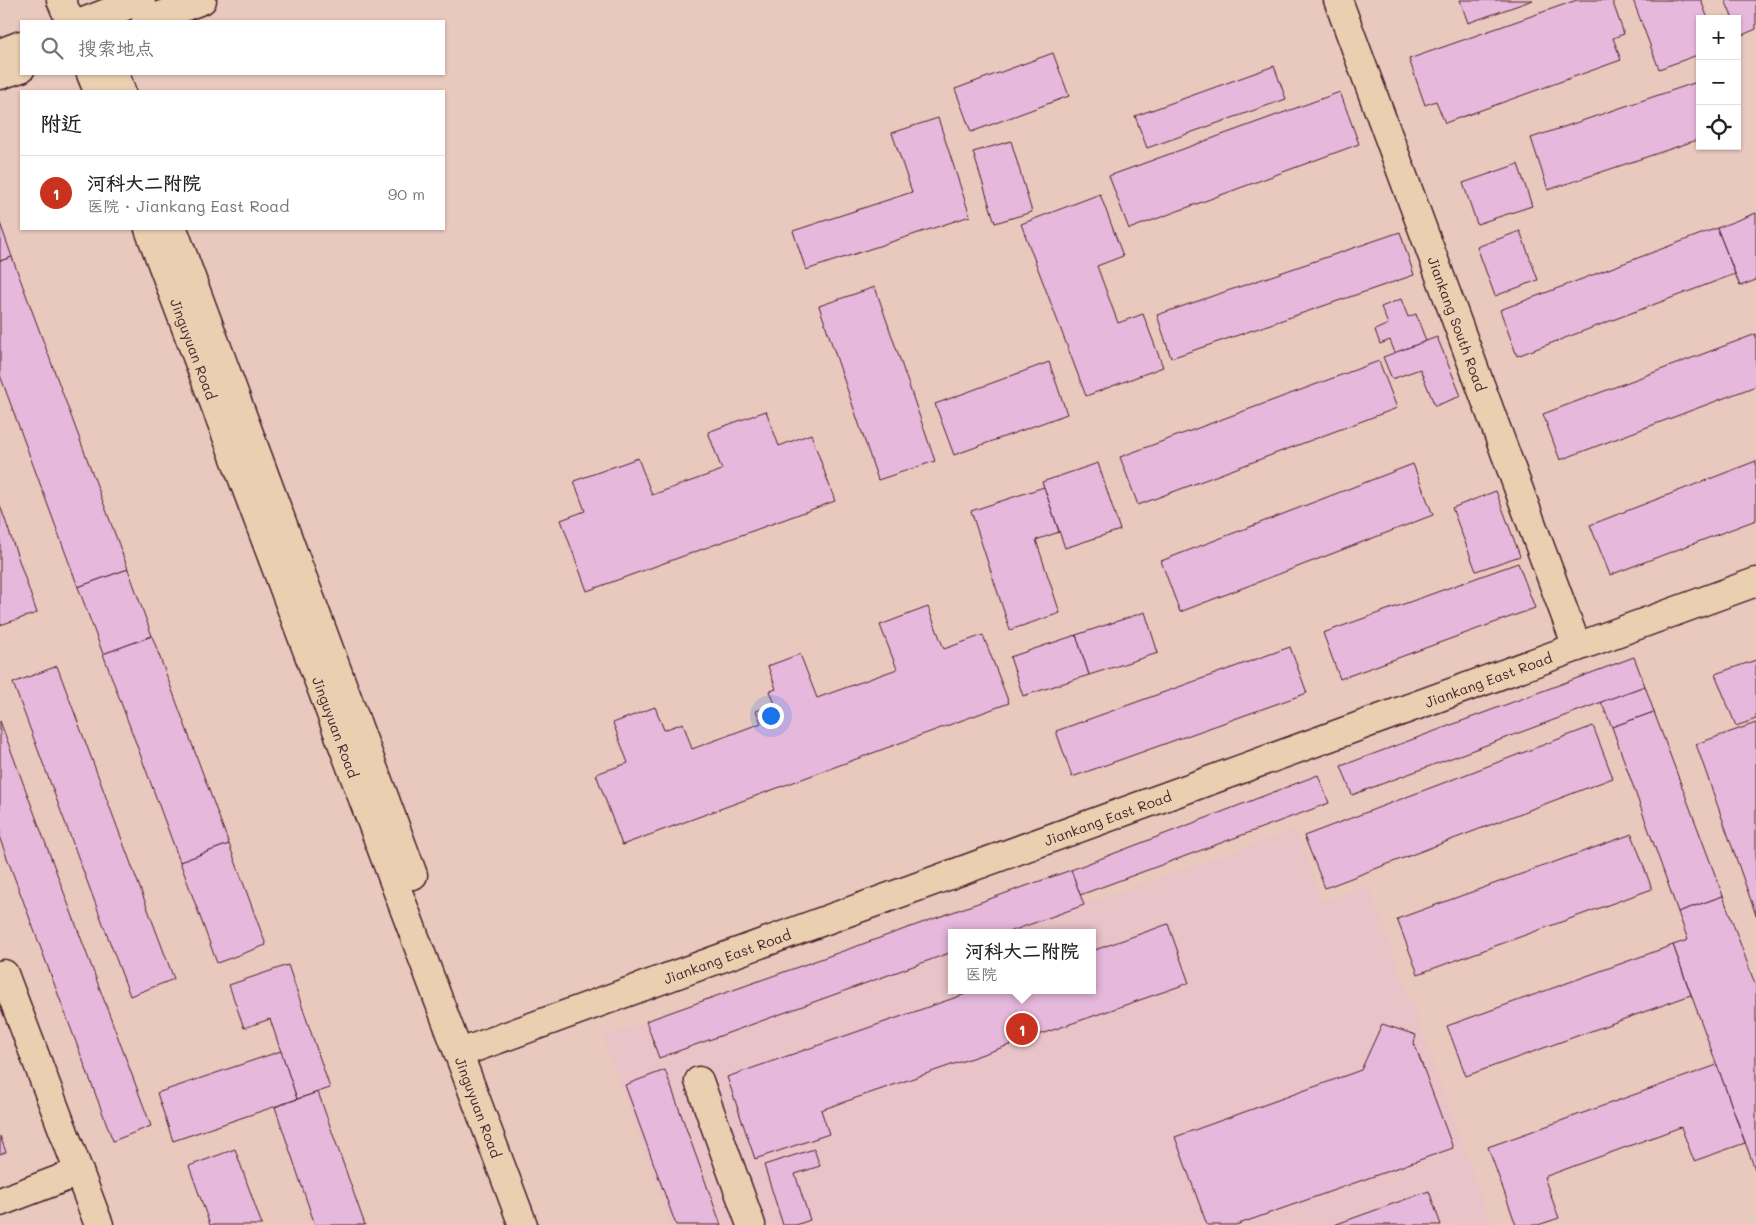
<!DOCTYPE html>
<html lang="zh">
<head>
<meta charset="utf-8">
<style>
  :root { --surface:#fff; --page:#f2f2f2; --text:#222; --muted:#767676; --line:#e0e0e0; --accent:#c8321e }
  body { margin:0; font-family:Mali,"LXGW WenKai TC",sans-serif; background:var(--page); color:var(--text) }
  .controls { position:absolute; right:15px; top:15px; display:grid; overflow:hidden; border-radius:0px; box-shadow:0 1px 4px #0004 }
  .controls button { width:45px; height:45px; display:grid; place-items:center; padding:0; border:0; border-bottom:1px solid var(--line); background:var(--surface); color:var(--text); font:25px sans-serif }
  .you { position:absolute; left:770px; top:715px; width:18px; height:18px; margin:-12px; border:4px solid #fff; border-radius:50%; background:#1a73e8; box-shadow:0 0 0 8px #1a73e833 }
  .badge { display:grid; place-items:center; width:32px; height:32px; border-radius:50%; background:var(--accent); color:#fff; font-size:16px; font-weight:700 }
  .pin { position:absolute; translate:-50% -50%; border:2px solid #fff; box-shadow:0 1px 5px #0006 }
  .popup { position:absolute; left:948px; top:929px; width:148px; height:65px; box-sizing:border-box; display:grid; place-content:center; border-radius:0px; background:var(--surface); filter:drop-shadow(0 1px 4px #0005); font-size:16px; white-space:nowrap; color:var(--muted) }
  .popup b { font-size:19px; color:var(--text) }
  .popup::after { content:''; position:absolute; left:50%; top:100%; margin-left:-10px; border:10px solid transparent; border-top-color:var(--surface) }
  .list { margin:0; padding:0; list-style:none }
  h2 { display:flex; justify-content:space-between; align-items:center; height:65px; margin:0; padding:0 20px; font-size:21px }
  h2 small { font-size:16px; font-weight:400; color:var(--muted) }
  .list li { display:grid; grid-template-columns:32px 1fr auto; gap:15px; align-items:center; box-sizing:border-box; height:75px; padding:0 20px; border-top:1px solid var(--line) }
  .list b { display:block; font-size:19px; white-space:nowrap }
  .list p { margin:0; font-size:16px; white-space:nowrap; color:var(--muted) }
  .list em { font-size:16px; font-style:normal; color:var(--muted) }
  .icon { flex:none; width:28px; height:28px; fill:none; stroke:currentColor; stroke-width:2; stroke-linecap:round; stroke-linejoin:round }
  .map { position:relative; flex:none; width:1756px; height:1225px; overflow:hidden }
  .search { position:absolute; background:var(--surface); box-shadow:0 1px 4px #0004; left:20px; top:20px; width:425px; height:55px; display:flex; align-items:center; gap:12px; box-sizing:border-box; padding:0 18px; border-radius:0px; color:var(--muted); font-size:19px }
  .panel { position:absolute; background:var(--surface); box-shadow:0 1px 4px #0004; left:20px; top:90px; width:425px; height:140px; border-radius:0px }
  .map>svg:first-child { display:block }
</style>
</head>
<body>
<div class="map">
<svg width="1756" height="1225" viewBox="0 0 1756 1225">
  <rect width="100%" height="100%" fill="#e9c8be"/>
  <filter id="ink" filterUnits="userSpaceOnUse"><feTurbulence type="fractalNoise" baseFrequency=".02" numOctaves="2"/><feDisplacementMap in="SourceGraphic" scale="10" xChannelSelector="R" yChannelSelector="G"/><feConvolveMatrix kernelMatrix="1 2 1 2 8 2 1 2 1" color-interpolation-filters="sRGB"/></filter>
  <g filter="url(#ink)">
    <path fill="#e8c3c7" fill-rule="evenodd" d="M1296,830L1322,902L1369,886L1491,1225H671L603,1037L1071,870L1084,905ZM952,933H1092V990H952Z"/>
    <g fill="#e6b8dc" stroke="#4a1f2b">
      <path d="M1460,0H1533L1468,23Z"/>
      <path d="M1577,0H1612L1624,34L1613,38L1621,60L1445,123L1436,101L1425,105L1409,59Z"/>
      <path d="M1633,0H1701L1708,19H1700V54L1659,69Z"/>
      <path d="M1725,0H1756V29L1740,36L1737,29V19H1733Z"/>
      <path d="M1053,53L1069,96L971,132L955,89Z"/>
      <path d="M1274,66L1286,99L1147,148L1135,116Z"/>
      <path d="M1700,81V139L1548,190L1531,138Z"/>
      <path d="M1340,92L1359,144L1129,229L1109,176Z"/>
      <path d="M938,118L970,216L806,270L793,231L912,192L892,133Z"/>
      <path d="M1011,141L1032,212L995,223L973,152Z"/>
      <path d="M1518,164L1532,206L1477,224L1463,183Z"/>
      <path d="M1100,194L1123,256L1097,266L1118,323L1143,314L1163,367L1086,396L1021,224Z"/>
      <path d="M1756,213V280L1740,286L1717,228Z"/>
      <path d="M0,223L12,257L0,261Z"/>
      <path d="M1717,228L1735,274L1517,356L1500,310Z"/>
      <path d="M1520,231L1538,280L1495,296L1477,247Z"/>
      <path d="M1400,232L1414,275L1171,358L1157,315Z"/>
      <path d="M12,257L128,569L78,587L0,375V261Z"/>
      <path d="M875,287L935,461L878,480L819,306Z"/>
      <path d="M1401,299L1408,317L1416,314L1426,341L1395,353L1390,340L1380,344L1375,330L1388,324L1381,307Z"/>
      <path d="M1756,334V386L1560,460L1543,414Z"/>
      <path d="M1437,337L1461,396L1435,406L1420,369L1392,379L1383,357Z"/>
      <path d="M1379,361L1397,408L1138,505L1120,457Z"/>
      <path d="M1049,362L1067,414L954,455L935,404Z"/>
      <path d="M766,411L779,446L811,434L835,501L587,591L561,520L585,511L574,481L638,458L652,495L722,470L708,432Z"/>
      <path d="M1756,461V520L1610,575L1590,525Z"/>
      <path d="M1098,463L1120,530L1065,548L1042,482Z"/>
      <path d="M1413,464L1433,515L1180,612L1161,561Z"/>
      <path d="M1044,487L1059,532L1036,540L1060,613L1010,630L971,511Z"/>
      <path d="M1496,491L1520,556L1476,571L1452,508Z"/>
      <path d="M0,505L37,613L0,625Z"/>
      <path d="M1518,563L1535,608L1340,679L1323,633Z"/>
      <path d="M128,569L152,636L103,654L78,587Z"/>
      <path d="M928,607L944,649L983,635L1009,703L622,845L596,774L628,763L613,723L655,707L664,730L683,723L692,749L761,723L756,711L775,704L770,691L776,689L768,666L800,654L817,698L897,669L880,625Z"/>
      <path d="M1145,612L1158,653L1089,675L1076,635Z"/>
      <path d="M1076,635L1089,675L1023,696L1010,657Z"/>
      <path d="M152,636L229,844L180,862L103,654Z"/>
      <path d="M1290,647L1307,693L1072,777L1056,731Z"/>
      <path d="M1634,657L1645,686L1352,795L1341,766Z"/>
      <path d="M1756,660V719L1736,726L1715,674Z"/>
      <path d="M57,666L174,979L130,996L13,683Z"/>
      <path d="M1645,686L1654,712L1612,727L1601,702Z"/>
      <path d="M1654,712L1723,896L1678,912L1612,727Z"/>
      <path d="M0,721L151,1126L113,1141L0,839Z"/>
      <path d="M1756,723V915L1696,744Z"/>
      <path d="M1593,726L1613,778L1325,888L1304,836Z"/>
      <path d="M1318,775L1329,803L1080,895L1071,870Z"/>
      <path d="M1632,834L1652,889L1418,974L1397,919Z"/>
      <path d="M229,844L266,945L217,963L180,862Z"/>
      <path d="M1071,870L1084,905L1006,933H952V952L659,1058L646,1021Z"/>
      <path d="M1723,896L1756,987V1172L1673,945L1688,940L1678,912Z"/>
      <path d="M1168,924L1189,983L821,1110L829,1134L755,1159L727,1077L977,990H1092V951Z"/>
      <path d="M1673,945L1691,995L1466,1076L1447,1026Z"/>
      <path d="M288,965L330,1088L297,1099L270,1019L244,1028L229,985Z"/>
      <path d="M1382,1024L1416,1035L1414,1043L1453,1148L1236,1225H1207L1175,1137L1361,1070Z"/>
      <path d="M281,1051L297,1099L173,1141L157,1093Z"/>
      <path d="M1717,1065L1745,1143L1694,1161L1681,1127L1544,1177L1559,1218L1538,1225H1516L1488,1147Z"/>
      <path d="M665,1070L721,1225H676L625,1085Z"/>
      <path d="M318,1092L365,1225H315L275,1107Z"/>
      <path d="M0,1136L6,1152L0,1154Z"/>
      <path d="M235,1149L262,1225H210L189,1166Z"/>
      <path d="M814,1149L820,1166L795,1174L810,1220L796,1225H783L764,1165Z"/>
      <path d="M1429,1191L1441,1225H1334Z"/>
    </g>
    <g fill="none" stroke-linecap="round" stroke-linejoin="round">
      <g stroke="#4a1f2b" stroke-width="31">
        <g id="minor">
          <path id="s1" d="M1338,0L1577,647"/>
          <path d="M0,975L4,974L99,1225"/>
          <path id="s2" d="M460,1053L1756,582"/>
          <path d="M699,1081L751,1225"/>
          <path d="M0,1202L79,1172"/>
        </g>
      </g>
      <g stroke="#4a1f2b" stroke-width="31">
        <g id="major">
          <path d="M61,0L70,21"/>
          <path d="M86,21L141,0"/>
          <path d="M146,21L202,0"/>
          <path d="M0,53L21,45"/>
          <path d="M91,74L98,91"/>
          <path d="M115,74L121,91"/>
          <path d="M0,75L21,68"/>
          <path id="s3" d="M149,229L523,1225"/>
          <path d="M173,229L413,875"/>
        </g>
      </g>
      <use href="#minor" stroke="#eacfb1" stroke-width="28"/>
      <use href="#major" stroke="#eacfb1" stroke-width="28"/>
    </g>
  </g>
  <g text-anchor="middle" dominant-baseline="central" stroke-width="4" stroke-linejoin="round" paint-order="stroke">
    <g font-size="14" fill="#4a1f2b" stroke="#eacfb1">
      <text stroke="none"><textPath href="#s1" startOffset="345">Jiankang South Road</textPath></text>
      <text stroke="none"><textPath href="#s3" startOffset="128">Jinguyuan Road</textPath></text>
      <text stroke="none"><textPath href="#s2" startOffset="1094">Jiankang East Road</textPath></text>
      <text stroke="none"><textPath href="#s3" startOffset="532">Jinguyuan Road</textPath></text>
      <text stroke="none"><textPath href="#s2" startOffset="689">Jiankang East Road</textPath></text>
      <text stroke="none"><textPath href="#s2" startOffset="284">Jiankang East Road</textPath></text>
      <text stroke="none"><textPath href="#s3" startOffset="938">Jinguyuan Road</textPath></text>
    </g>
  </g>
</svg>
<div class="controls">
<button>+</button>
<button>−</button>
<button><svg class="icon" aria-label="locate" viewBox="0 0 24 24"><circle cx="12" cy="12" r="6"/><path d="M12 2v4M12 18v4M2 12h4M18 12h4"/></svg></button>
</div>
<div class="you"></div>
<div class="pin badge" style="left:1022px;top:1029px">1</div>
<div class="popup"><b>河科大二附院</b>医院</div>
<div class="search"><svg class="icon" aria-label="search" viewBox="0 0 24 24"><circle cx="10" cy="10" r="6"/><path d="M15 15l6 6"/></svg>搜索地点</div>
<section class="panel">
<h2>附近<small></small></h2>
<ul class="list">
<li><span class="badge">1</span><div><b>河科大二附院</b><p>医院 · Jiankang East Road</p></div><em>90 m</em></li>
</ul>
</section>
</div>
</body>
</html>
